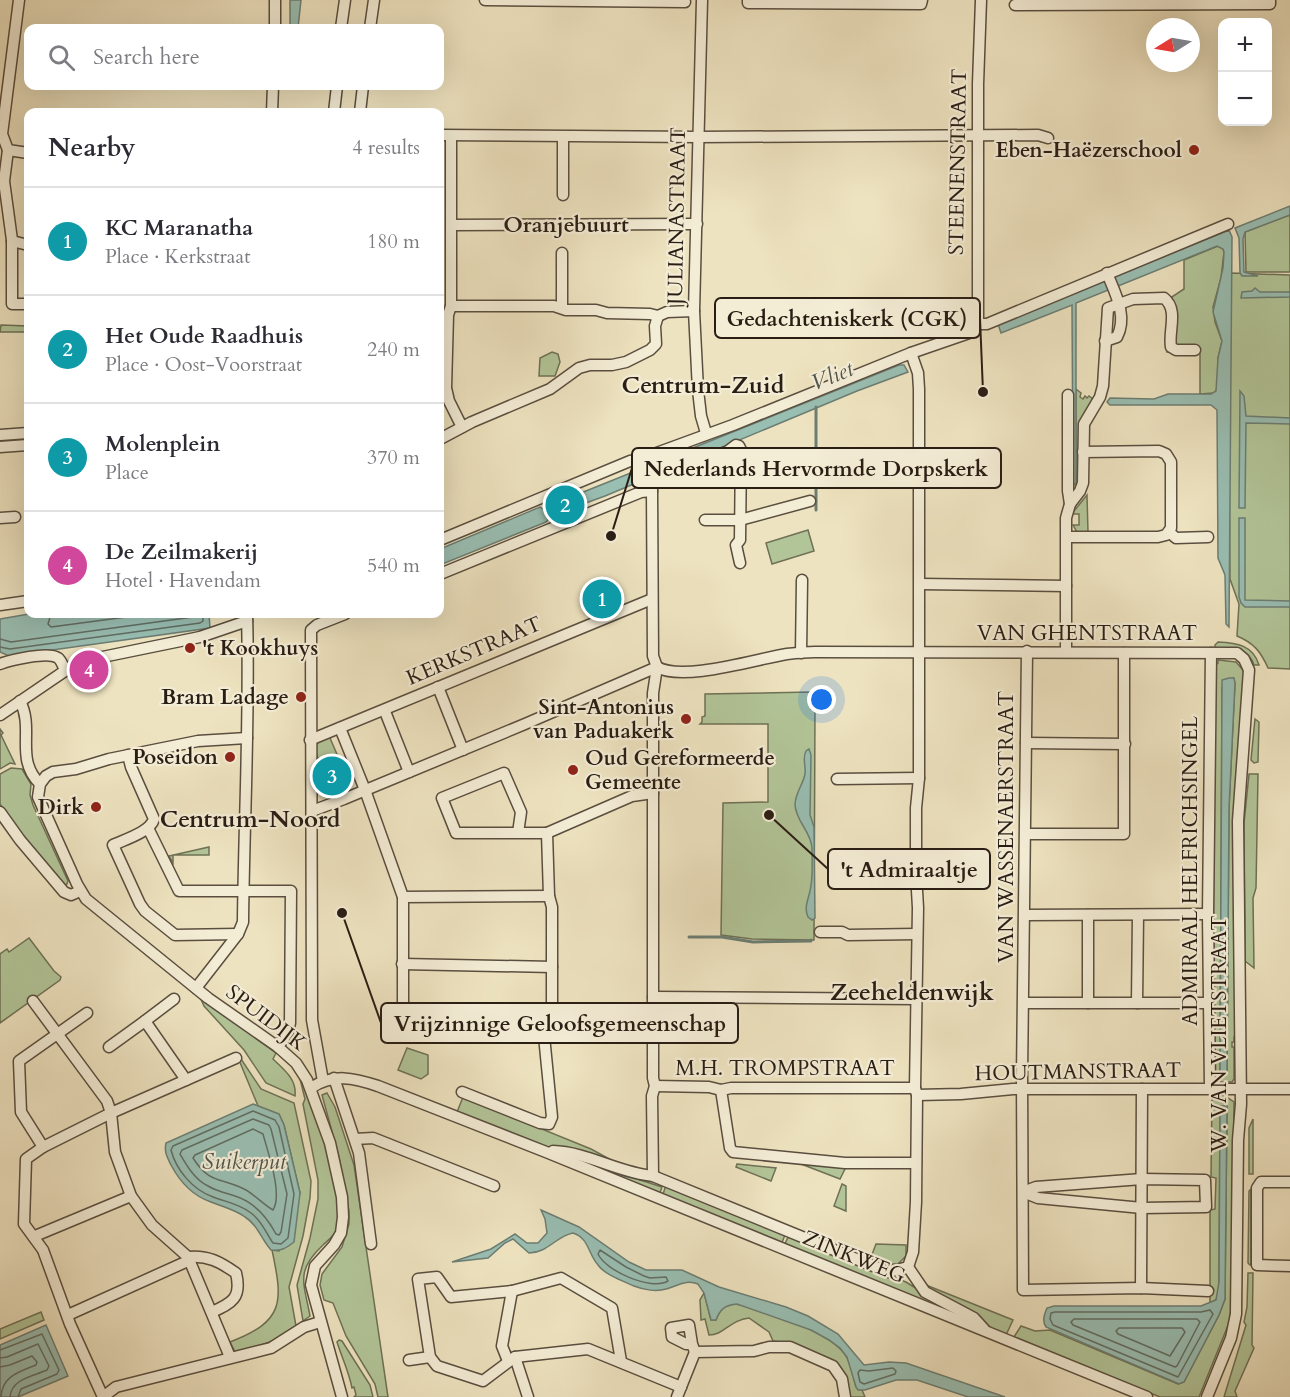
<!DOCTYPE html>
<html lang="en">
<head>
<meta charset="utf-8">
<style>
  :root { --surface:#fff; --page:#f2f2f3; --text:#2b2b33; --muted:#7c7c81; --line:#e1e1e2; --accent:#d93025 }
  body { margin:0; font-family:Cardo,serif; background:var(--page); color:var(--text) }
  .controls { position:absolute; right:18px; top:18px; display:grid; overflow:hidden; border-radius:12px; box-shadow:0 6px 24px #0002 }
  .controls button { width:54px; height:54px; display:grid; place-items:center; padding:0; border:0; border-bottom:2px solid var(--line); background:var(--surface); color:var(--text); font:30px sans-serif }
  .compass { position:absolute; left:1146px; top:18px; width:54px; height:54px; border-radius:50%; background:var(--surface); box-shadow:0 6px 24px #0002; rotate:259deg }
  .you { position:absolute; left:822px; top:700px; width:21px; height:21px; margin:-15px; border:4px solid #fff; border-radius:50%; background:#1a73e8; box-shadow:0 0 0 9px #1a73e833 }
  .badge { display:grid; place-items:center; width:39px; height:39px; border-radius:50%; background:var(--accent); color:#fff; font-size:20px; font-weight:700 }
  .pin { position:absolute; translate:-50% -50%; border:3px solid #fff; box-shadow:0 2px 6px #0006 }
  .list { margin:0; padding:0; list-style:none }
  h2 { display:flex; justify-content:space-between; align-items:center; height:78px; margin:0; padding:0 24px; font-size:26px }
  h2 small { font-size:20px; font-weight:400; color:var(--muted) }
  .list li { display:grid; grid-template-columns:39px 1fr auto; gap:18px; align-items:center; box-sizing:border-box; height:108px; padding:0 24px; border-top:2px solid var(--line) }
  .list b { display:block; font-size:22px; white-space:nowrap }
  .list p { margin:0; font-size:20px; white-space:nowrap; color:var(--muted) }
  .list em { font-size:20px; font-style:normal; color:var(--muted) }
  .icon { flex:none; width:33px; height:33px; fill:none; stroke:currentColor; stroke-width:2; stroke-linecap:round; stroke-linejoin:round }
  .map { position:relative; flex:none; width:1290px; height:1397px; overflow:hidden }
  .search { position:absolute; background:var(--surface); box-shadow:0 6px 24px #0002; left:24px; top:24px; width:420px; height:66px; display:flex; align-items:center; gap:15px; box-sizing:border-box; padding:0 21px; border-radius:12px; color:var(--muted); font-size:22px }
  .panel { position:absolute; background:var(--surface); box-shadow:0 6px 24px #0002; left:24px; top:108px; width:420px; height:510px; border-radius:12px }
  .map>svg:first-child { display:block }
</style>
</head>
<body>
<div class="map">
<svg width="1290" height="1397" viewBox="0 0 1290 1397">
  <rect width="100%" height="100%" fill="#eee3c0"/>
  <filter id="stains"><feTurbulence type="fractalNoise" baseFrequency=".00333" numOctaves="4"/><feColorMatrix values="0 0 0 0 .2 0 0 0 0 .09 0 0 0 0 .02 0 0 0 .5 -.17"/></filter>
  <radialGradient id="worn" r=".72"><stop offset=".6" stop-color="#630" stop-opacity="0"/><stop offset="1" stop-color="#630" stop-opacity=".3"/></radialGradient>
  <g fill="#b2c598" stroke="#6e7156" stroke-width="1.5" fill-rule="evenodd">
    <path d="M1290,215V272H1246L1245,232Z"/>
    <path d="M1218,246L1223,249L1224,252L1221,278L1213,307L1215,322L1222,341L1218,358V388L1214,393L1200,394V352H1167L1170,327L1164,302L1184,289V260Z"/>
    <path d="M1231,273L1290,275V669L1268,668C1261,652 1254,643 1237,636L1239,604L1230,579L1229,430Z"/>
    <path d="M1,325L28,326V332H0Z"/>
    <path d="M552,352L558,354L560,362L555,376H539L540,358Z"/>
    <path d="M1076,389L1081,393L1080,397L1083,399L1085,396L1087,398L1089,396L1093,399L1079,483L1071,496L1073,484H1076Z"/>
    <path d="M1087,495L1088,532H1077L1073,525H1079V514H1073L1074,511Z"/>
    <path d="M808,530L814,551L772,564L766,543Z"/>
    <path d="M1218,642C1237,643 1253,645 1259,665H1254C1248,647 1231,649 1215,648V645Z"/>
    <path d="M1218,660L1236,662L1243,670L1244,676L1236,1037H1234V1042H1232V1047H1234V1079L1232,1082H1218L1213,1077L1214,666L1218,663ZM1233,678L1235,683L1229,808L1227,1072H1220L1222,687Z"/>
    <path d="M811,692V709H815L814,940L752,939L721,935L723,803L768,802V724H700L702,722V717L705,716V694Z"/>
    <path d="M1255,719L1259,722L1258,762L1254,763L1251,760Z"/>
    <path d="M0,729L3,733L1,735L15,764L10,763L0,769Z"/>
    <path d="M336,734L330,738L339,759L328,762L324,758H317L315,745L325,738Z"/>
    <path d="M11,768L22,769L31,784L30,795L33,805L68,881L66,886L16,827L0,804V774Z"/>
    <path d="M1249,774H1258L1256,888L1253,898L1254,968L1245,961L1244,823Z"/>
    <path d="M209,847V855H173V863L169,856Z"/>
    <path d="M29,938L54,971L61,977L60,980L0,1023V954L7,949L9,952Z"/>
    <path d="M200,997L276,1053L273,1059C284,1070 297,1079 295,1096L266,1083L244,1050L204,1006Z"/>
    <path d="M407,1048L428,1055V1074L421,1079L398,1070Z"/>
    <path d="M241,1059L261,1089L294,1103L311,1181L310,1198L303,1236L289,1287L296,1326L278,1339L236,1354L230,1342C285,1321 283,1302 272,1250L279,1251L300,1193L284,1125L279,1114L258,1106L239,1060Z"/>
    <path d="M300,1079C315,1103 346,1202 337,1228C335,1236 328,1240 323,1245C295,1271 304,1283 310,1316L303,1321L297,1285L310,1238L318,1199V1180L303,1104L305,1099Z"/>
    <path d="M327,1093L335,1107L354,1165L388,1397H378L375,1384L346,1336L333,1303L324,1300L320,1285L322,1274L342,1247L349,1224V1211L339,1157L322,1095Z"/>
    <path d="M1212,1094H1222L1234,1102L1232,1302L1229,1323L1199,1397H1160L1014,1337L1021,1326L1035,1331L1050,1330L1178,1384L1184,1382L1219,1315L1225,1299L1227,1107H1220L1219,1292L1216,1300L1210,1303V1210L1215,1209L1216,1178L1211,1177Z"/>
    <path d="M463,1097L591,1149L613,1161L561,1148L538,1147L457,1112Z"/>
    <path d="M1253,1119V1174H1249V1128Z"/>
    <path d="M566,1156L662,1187L659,1196Z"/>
    <path d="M737,1164L776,1168L771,1181L736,1167Z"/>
    <path d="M801,1164L846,1167L840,1179Z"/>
    <path d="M842,1184L846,1186V1211L834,1206Z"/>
    <path d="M666,1185L785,1235L781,1245L662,1197Z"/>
    <path d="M1251,1189V1265H1250L1248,1263L1249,1191Z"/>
    <path d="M788,1237L906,1282L967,1320L784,1246Z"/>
    <path d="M876,1244L906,1245V1256L898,1264H888L871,1257Z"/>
    <path d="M1248,1273H1253L1252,1345L1254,1348L1235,1391L1237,1397H1224L1246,1325L1244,1322L1247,1307Z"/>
    <path d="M921,1283L1013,1320L1006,1335L991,1328L979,1315L933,1293Z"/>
    <path d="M704,1293L711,1320H716C720,1309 725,1305 736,1304C763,1309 826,1331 843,1352C851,1361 853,1376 856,1387L862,1390L865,1397H846L844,1378L780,1342L773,1341L769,1332L749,1318C730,1320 724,1335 709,1335L705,1319L701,1320L700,1300Z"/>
    <path d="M41,1312L44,1320L0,1339V1329Z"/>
    <path d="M339,1340L342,1341L370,1385L373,1397H354L356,1395L354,1387L352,1388C349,1372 342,1358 337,1342Z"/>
  </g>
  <g fill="#99beb2" stroke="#6c7e73" stroke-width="1.5">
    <path d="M290,0H301L298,28H290Z"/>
    <path d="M1290,206V215L1245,232L1243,239L1244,272L1258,276H1242L1240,273L1239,238L1235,228Z"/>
    <path d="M1229,230L1232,237L1229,627L1226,624L1225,575L1218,558L1217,410L1211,405H1110L1107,402L1110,398L1154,399L1168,394H1211L1216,391L1218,358L1222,341L1213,312L1223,268L1224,252L1223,249L1217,246L1076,303V484H1073L1072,305L1001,333L998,324Z"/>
    <path d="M1255,288L1260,292H1290V297L1241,298L1242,292L1252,291Z"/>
    <path d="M899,365H904L908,372L857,391L605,496L575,507L571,497Z"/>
    <path d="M1240,391L1244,396L1246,416L1290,418V424L1246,423L1245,508H1239Z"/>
    <path d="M540,507L546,511L548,520L546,522L440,565V549Z"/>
    <path d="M1239,518H1245V600L1290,601V607H1245L1241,603L1239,597Z"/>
    <path d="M29,614H209L210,628L9,656L0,652V619Z"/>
    <path d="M1229,678H1234L1235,683L1229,808L1227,1072H1220L1222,687V680Z"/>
    <path d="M809,749L811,755L810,815L814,827L815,918L812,920L808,917C803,906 810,897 811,885C813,873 812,860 812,848C811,831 796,822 795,805C795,793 803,785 805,774C806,765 802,758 806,751Z"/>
    <path d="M253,1104L279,1114L284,1125L300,1193L294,1242C285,1249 281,1251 271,1250C261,1239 258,1225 245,1217C234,1209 223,1207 211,1202C193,1196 180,1182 171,1165C167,1157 164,1152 166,1143Z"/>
    <path d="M1220,1106H1227L1225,1299L1219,1315L1184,1382L1179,1384L1046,1327C1042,1321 1044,1315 1047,1308L1054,1306H1201L1216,1300L1219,1282Z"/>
    <path d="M541,1210L579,1227L629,1262L646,1270H682L719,1287L786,1307L808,1316L838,1334L864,1365L889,1362L906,1363L1005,1397H968L917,1380H896L865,1390H858L856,1387L847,1357L840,1348L829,1340L811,1330L737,1304C725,1305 720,1309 716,1320H711L704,1293L698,1284C686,1279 678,1286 666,1289C657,1292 644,1290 634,1286C623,1281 605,1275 598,1265C588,1254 589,1238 573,1233C556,1236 548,1253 529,1253L513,1239L505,1243L488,1258L452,1262L491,1249L515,1234L527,1243H538L547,1233L545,1219Z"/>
    <path d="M46,1325L68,1376L18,1397H0V1345Z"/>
  </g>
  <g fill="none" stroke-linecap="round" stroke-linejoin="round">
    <g stroke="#616e63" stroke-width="1.5">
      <path d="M51,614L48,624L51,627L149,614"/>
      <path d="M0,639L11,642L193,617L195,614"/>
      <path d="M0,647L10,649L200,623L203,621V614"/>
      <path d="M253,1111L275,1120L279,1127L294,1194L288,1238L281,1244L273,1243C266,1233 262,1221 251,1213C240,1204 226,1202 213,1197C193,1190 176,1170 171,1150L173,1146Z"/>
      <path d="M253,1119L269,1125L271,1129L287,1194L281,1232L279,1235L276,1234C267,1217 254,1202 235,1196C226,1193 216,1191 208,1186C195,1180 187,1166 180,1154L182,1150Z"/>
      <path d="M253,1129L263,1134C268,1153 283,1194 273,1210C264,1205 256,1196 246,1190C222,1177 210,1185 193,1158L195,1155Z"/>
      <path d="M600,1250L626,1267L644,1276L650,1278L666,1277L668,1281C651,1291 606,1271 598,1254Z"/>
      <path d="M1210,1310L1213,1314L1178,1377L1053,1325L1050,1319L1051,1313L1055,1312H1201Z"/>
      <path d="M1074,1319H1197L1200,1322L1177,1366L1175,1367L1073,1325L1071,1322Z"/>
      <path d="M1119,1328H1182L1185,1332L1170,1356L1118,1334L1116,1331Z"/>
      <path d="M0,1350L42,1334L59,1370L57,1374L21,1389L18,1397"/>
      <path d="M0,1358L7,1357L38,1344L49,1366L47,1370C34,1376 11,1379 10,1397"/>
      <path d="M0,1367L10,1365L32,1356L37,1362L36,1365C19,1372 2,1376 1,1397"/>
      <path d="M893,1368L896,1371L895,1374L864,1384L860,1382L858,1373L860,1370L869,1371Z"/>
    </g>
    <g stroke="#6c7e73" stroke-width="3">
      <path d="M816,407V510"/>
      <path d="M689,937H722L753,942L811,941V940"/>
    </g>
    <g stroke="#5a4e3f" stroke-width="13">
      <g id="minor">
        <path d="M19,0L2,134L8,150L28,153"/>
        <path d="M485,0L685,2"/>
        <path d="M702,0L694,311L698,390L701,416L706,433"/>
        <path d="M748,0V3L921,4L922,0"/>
        <path d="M1015,5L1270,4V0"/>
        <path d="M275,28V0"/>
        <path d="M341,28L345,0"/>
        <path d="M370,28L374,0"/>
        <path d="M272,112L273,86"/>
        <path d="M334,112L337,86"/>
        <path d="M360,112L363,86"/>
        <path d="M440,135L699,137L1038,135L1048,138"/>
        <path d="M451,136V306L448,315L446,388L449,401L462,427"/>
        <path d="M8,150L4,181L12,240V304H28"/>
        <path d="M563,195V137"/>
        <path d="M452,225L697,224"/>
        <path d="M12,241L28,245"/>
        <path d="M451,306H554L566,310H596L607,313L650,314L658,316L667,312L694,311"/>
        <path d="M562,308V253"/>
        <path d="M978,324V84L981,0"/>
        <path d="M978,324H987L1228,224"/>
        <path d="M1105,341L1117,337C1128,316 1115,293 1107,273"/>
        <path d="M0,435L28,433"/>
        <path d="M440,439L472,422L550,389L579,368L590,365H612L626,362L650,350L656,344L655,326L658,316"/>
        <path d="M0,447L28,445"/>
        <path d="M644,459L643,464L652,489L653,656L657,667L653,693V1078L655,1086L652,1096L653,1176"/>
        <path d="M651,483L728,451L736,445L739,446L741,450L740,540L736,545L740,563"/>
        <path d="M547,496L558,525"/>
        <path d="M1070,504L1080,491L1083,483L1084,424L1100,397L1103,386L1108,308L1133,299L1164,298C1179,310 1168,331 1171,347L1176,350H1195"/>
        <path d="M0,518L15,517"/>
        <path d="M705,520H740L810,501"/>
        <path d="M1169,532L1176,538L1208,537"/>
        <path d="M1067,537H1158L1166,535L1171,528V462L1166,454L1159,451L1083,452"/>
        <path d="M440,540L630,461L644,459L651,455L733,425L911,353L969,333L975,329L978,324"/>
        <path d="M440,574L641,492L652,491"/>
        <path d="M920,584L1066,586"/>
        <path d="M0,605L28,601"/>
        <path d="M1027,651L1022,1076L1023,1290L1141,1288L1208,1291"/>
        <path d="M1066,652V518L1070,504L1068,491V395"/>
        <path d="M801,653L802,580"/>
        <path d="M0,664C11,660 48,651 58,658C61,660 63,666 65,670"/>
        <path d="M657,667C683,682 756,659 787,654C796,653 806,652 815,652L1237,653L1244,659L1249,670L1238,821L1241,1104L1238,1140L1236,1314L1231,1338L1207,1397"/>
        <path d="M438,687L463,750"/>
        <path d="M20,701C35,730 14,758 40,784"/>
        <path d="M386,714L409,772"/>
        <path d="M0,715L78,662L200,637L247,621"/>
        <path d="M340,728L365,790L403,897V1027L405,1035L544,1036"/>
        <path d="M247,738L198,741L109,759L76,769L53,772L46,776L40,784L38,797L77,884L86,899L208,998L278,1047L296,1063L307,1080L330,1143L342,1197L343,1217L341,1233L334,1245L315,1266L311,1285L342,1397"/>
        <path d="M310,740L652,599"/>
        <path d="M1026,743L1125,744"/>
        <path d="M128,755L131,767L154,819C150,832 126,839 113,845L140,904L145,911L175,935L238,934"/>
        <path d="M837,779L919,778"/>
        <path d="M312,811L344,799L525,724L657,667"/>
        <path d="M0,812L20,840L64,892L71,895L80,891"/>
        <path d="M148,828L179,891H291L290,1023L288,1032L278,1047"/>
        <path d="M518,833L521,812L504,773L442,798L456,833H547"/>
        <path d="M1026,834H1124V653"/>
        <path d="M403,897L549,896"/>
        <path d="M1025,915L1208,914"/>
        <path d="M820,932H842L848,935L917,934"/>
        <path d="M402,964L552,967"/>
        <path d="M196,988L238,934L243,922C244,819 250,716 247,614"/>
        <path d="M653,997L916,999"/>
        <path d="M174,999L145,1021L186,1080"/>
        <path d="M33,1001L107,1101L111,1113L115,1152L131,1196L152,1225L188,1257L230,1357"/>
        <path d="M1024,1003H1208"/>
        <path d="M1088,1003V915"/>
        <path d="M1137,1003L1138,915"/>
        <path d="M109,1047L145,1021"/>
        <path d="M334,1078L359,1153L371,1244"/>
        <path d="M323,1081L312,1020L311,630L317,625L345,614"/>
        <path d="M655,1086L709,1087L721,1090L731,1088H915"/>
        <path d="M311,1088C333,1073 354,1078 378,1086L546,1152L1147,1397"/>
        <path d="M1210,1088L1208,914L1211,653"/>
        <path d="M721,1090L730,1148L733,1152L845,1163H916"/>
        <path d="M462,1092L540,1123L549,1124L552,1117L544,1036L552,1031V907L549,896L547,833L632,796L653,793"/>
        <path d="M917,1095L961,1094L1013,1089H1290"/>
        <path d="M355,1139L373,1138L494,1186"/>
        <path d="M43,1147L21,1112L19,1061L87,1013"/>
        <path d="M553,1151C587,1152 619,1173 653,1176L888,1272L908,1267L925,1292L974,1318L984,1329"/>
        <path d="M1142,1179L1205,1180L1206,1207L1142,1208L1038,1198L1023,1192L1036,1187Z"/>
        <path d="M1290,1182H1261L1257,1188V1265L1290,1266"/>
        <path d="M35,1236L131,1196"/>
        <path d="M188,1257C208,1255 220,1262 236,1273C242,1298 232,1303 212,1312"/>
        <path d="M908,1267L913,1252L916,1202L917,1095L915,1088L918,908L916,873V808L919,778V389L918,373L911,353"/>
        <path d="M1141,1288L1142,1089"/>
        <path d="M68,1315L190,1260"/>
        <path d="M692,1344H686L672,1337L671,1328L689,1325L692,1344L695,1352"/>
        <path d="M515,1357L528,1397"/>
        <path d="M409,1360L430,1357"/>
        <path d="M508,1361L502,1346L512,1291"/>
        <path d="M621,1361L612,1308L561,1278L512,1291L451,1297L437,1277L418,1279L430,1357L437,1366L483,1381L515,1357L588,1349L681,1387"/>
        <path d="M103,1397L70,1324L43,1250L24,1224L26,1159L43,1147L111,1113L236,1058"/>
        <path d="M103,1397L116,1387L271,1348L304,1327L320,1322"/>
        <path d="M677,1397L695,1352L754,1351L769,1347H790L833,1366L842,1379L845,1397"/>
      </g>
    </g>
    <use href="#minor" stroke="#f4edd6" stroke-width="10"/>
  </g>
  <g fill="#8f2418" stroke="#f4edd6" stroke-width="2">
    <circle cx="1194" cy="150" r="6"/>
    <circle cx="190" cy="648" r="6"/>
    <circle cx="301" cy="697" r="6"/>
    <circle cx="686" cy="719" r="6"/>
    <circle cx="230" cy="757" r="6"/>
    <circle cx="573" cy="770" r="6"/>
    <circle cx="96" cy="807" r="6"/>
  </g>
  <g text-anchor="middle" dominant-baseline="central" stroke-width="4.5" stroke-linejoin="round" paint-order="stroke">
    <g font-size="21" font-weight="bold" fill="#291d14" stroke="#f4edd6" text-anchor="end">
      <text x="1182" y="150">Eben-Haëzerschool</text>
      <text x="202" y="648" text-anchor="start">'t Kookhuys</text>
      <text x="289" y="697">Bram Ladage</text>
      <text x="674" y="707">Sint-Antonius<tspan x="674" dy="24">van Paduakerk</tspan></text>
      <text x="218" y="757">Poseidon</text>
      <text x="585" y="758" text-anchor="start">Oud Gereformeerde<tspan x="585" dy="24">Gemeente</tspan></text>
      <text x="84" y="807">Dirk</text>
    </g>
    <g font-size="21" fill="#291d14" stroke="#f4edd6">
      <text transform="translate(958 162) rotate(-89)">STEENENSTRAAT</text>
      <text transform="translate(677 216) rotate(-89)">JULIANASTRAAT</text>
      <text x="1087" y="633">VAN GHENTSTRAAT</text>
      <text transform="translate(474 651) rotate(-23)">KERKSTRAAT</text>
      <text transform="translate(1006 827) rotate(-90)">VAN WASSENAERSTRAAT</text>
      <text transform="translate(1190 871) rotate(-90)">ADMIRAAL HELFRICHSINGEL</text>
      <text transform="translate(266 1018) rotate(37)">SPUIDIJK</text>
      <text transform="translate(1219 1034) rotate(-90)">W. VAN VLIETSTRAAT</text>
      <text x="785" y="1068">M.H. TROMPSTRAAT</text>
      <text transform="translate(1078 1072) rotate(-1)">HOUTMANSTRAAT</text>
      <text transform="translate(854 1257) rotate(22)">ZINKWEG</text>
    </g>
    <g font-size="22" font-weight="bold" fill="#291d14" stroke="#f4edd6">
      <text x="566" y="225">Oranjebuurt</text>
    </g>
    <g font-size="22" font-style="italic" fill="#50554b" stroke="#f4edd6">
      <text transform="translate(832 376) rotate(-22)">Vliet</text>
      <text x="244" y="1162">Suikerput</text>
    </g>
    <g font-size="24" font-weight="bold" fill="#291d14" stroke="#f4edd6">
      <text x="703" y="385">Centrum-Zuid</text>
      <text x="250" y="819">Centrum-Noord</text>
      <text x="912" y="992">Zeeheldenwijk</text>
    </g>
  </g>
  <path fill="none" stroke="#291d14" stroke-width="2" d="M983 392L980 318M611 536L632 468M769 815L828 869M342 913L381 1023"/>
  <g fill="#291d14" stroke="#f4edd6" stroke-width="2">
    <circle cx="983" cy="392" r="6"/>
    <circle cx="611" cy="536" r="6"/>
    <circle cx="769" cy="815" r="6"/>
    <circle cx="342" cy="913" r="6"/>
  </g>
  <g fill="#f4edd6" stroke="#291d14" stroke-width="2">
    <rect x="715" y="298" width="265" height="40" rx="6"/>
    <rect x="632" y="448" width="369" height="40" rx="6"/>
    <rect x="828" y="849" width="162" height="40" rx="6"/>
    <rect x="381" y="1003" width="357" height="40" rx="6"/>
  </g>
  <g font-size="22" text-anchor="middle" font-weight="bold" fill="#291d14">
    <text x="847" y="326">Gedachteniskerk (CGK)</text>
    <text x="816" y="476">Nederlands Hervormde Dorpskerk</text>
    <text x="909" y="877">'t Admiraaltje</text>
    <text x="560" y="1031">Vrijzinnige Geloofsgemeenschap</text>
  </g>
  <rect width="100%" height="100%" filter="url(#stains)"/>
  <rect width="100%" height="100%" fill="url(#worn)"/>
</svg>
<div class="controls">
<button>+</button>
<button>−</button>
</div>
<svg class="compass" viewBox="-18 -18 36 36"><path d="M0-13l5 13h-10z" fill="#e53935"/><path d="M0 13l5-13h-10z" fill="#7c7c81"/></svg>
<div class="you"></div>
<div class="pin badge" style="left:602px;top:599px;background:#0f9aa8">1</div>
<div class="pin badge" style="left:565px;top:505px;background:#0f9aa8">2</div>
<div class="pin badge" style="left:332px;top:776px;background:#0f9aa8">3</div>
<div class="pin badge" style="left:89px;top:670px;background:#d1479c">4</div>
<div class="search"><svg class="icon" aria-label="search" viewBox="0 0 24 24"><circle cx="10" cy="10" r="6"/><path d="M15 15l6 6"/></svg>Search here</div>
<section class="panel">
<h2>Nearby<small>4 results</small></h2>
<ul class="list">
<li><span class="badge" style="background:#0f9aa8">1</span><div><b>KC Maranatha</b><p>Place · Kerkstraat</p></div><em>180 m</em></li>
<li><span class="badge" style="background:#0f9aa8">2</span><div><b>Het Oude Raadhuis</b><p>Place · Oost-Voorstraat</p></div><em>240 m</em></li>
<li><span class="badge" style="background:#0f9aa8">3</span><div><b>Molenplein</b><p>Place</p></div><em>370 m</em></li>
<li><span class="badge" style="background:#d1479c">4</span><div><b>De Zeilmakerij</b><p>Hotel · Havendam</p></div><em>540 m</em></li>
</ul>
</section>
</div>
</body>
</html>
